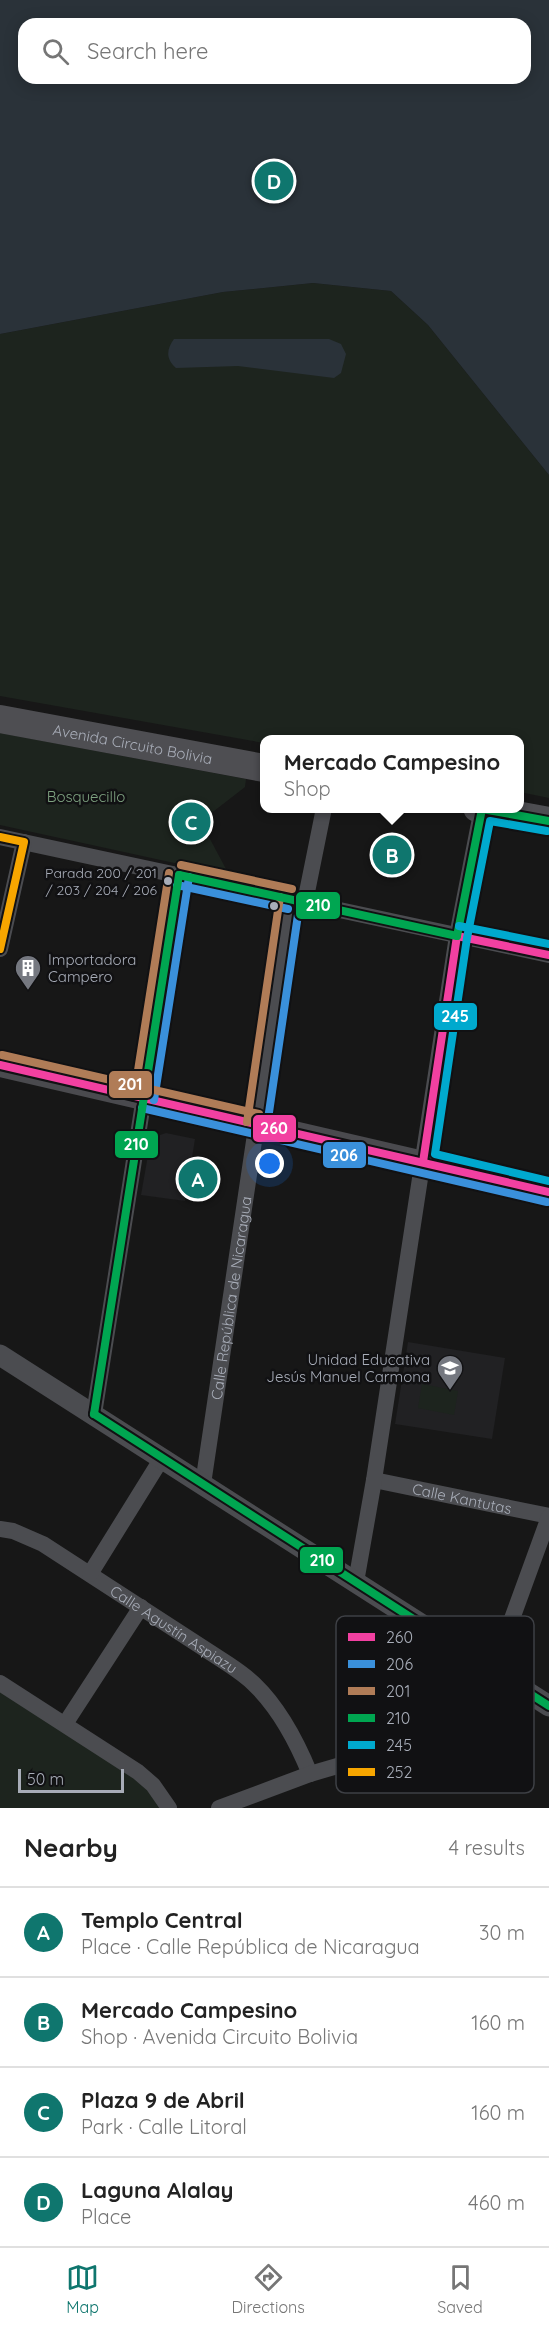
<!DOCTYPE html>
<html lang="en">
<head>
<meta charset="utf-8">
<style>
  :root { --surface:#fff; --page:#f6f6f6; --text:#222; --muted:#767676; --line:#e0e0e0; --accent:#0f766e }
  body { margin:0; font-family:Quicksand,sans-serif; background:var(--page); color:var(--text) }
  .scale { position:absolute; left:18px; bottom:15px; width:106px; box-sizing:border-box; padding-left:6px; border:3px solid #a8adb8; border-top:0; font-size:16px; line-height:21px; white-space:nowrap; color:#a8adb8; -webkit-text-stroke:4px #111113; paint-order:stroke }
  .you { position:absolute; left:270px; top:1164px; width:21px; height:21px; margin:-15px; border:4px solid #fff; border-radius:50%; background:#1a73e8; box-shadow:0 0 0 9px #1a73e833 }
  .badge { display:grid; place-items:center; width:39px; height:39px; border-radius:50%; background:var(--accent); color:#fff; font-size:20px; font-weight:700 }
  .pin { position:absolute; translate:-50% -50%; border:3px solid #fff; box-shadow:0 2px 6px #0006 }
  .popup { position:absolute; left:260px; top:735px; width:264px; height:78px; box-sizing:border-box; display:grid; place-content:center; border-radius:12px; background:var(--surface); filter:drop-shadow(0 2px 4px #0005); font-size:20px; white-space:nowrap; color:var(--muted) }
  .popup b { font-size:22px; color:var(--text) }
  .popup::after { content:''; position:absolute; left:50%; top:100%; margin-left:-12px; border:12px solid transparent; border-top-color:var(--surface) }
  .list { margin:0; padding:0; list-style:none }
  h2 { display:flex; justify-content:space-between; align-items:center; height:78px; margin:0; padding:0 24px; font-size:26px }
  h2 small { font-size:20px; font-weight:400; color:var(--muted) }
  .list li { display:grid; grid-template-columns:39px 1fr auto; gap:18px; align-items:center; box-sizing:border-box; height:90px; padding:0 24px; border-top:2px solid var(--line) }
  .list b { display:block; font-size:22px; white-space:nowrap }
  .list p { margin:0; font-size:20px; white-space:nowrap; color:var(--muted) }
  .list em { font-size:20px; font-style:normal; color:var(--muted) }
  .icon { flex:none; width:33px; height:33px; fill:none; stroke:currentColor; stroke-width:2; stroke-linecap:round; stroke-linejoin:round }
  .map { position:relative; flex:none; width:549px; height:1808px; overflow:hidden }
  .search { position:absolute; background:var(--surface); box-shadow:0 3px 15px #0003; left:18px; right:18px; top:18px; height:66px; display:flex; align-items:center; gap:15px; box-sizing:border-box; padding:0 21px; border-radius:18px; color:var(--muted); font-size:22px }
  .sheet { height:438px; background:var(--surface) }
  nav { display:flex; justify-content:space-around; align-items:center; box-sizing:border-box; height:84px; border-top:2px solid var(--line); background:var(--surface); font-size:16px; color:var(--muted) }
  nav a { display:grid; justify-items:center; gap:3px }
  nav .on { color:var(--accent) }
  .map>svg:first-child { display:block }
</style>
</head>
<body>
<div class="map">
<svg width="549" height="1808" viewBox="0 0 549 1808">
  <rect width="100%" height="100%" fill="#171717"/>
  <g fill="#212123">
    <path d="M166,1133L195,1139L185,1201L141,1195L151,1138Z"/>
    <path d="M408,1342L505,1358L492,1439L395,1424Z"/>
  </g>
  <g fill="#1d241e">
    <path d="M313,283L391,291L428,325L549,475V798L520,792V740H264V743L0,696V334L223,292Z"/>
    <path d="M0,733L246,779L245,787L205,818L203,826L226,869L225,874L0,825Z"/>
    <path d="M422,1384L458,1391L454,1415L418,1408Z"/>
    <path d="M0,1689L128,1773L149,1792L160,1808H0Z"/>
  </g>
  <g fill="#2a3239" fill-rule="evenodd">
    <path d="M0,0H549V475L428,325L391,291L313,283L223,292L0,334ZM24,24H525V78H24Z"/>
    <path d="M174,339H329L341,344L346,354L341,373L334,378L238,366L176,368C166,359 166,350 174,339Z"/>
  </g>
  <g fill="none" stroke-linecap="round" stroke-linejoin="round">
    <g stroke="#4b4c50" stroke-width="16">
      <path d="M0,837L549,955"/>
      <path d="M305,902L324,808"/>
      <path d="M0,949L24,842"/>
      <path d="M94,1414L179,875"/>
      <path id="s1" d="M374,1480L549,1516"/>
      <path id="s2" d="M203,1484L290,899"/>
      <path id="s3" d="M0,1529L13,1531L43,1544L228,1664C237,1670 246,1676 254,1684C279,1708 297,1742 310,1774"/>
      <path d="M90,1574L162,1458"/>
      <path d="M356,1582L374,1480L457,936L482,808"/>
      <path d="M0,1683L138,1772L153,1785L169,1808"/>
      <path d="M65,1724L141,1607"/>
      <path d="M219,1808L310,1774L382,1753L412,1740L436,1722L474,1682L501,1649L549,1517"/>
    </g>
    <path stroke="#4b4c50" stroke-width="21" d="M0,1355L549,1706"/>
    <path stroke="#4a4a4e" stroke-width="24" d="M0,1065L549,1192"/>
    <g stroke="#4e4e52" stroke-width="28">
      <path id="s4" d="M0,719L264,768"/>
      <path d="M477,808L549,821"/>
    </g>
    <g stroke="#111113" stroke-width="12">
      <g id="bus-1">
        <path d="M457,936L549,955"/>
        <path d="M0,1065L549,1192"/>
        <path d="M423,1162L457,936"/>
      </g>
    </g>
    <g stroke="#111113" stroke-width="12">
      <g id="bus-2">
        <path d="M177,885L288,909"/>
        <path d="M154,1100L189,877"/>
        <path d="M142,1108L547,1202"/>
        <path d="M267,1126L300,901"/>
      </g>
    </g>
    <g stroke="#111113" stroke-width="12">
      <g id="bus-3">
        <path d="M181,865L292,889"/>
        <path d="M2,1055L259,1114"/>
        <path d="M134,1096L169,873"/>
        <path d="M247,1122L280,897"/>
      </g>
    </g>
    <g stroke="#111113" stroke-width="12">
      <g id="bus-4">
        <path d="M482,809L549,821"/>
        <path d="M179,875L457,936"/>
        <path d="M457,936L482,809"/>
        <path d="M94,1414L179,875"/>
        <path d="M94,1414L549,1706"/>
      </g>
    </g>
    <g stroke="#111113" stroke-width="12">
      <g id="bus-5">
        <path d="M547,831L490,821L467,938L435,1154L549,1181"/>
        <path d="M459,926L549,944"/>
      </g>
    </g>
    <g stroke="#111113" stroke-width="12">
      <path id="bus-6" d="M0,837L24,842L0,949"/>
    </g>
    <use href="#bus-1" stroke="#f240a1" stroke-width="8"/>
    <use href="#bus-2" stroke="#3a90db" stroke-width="8"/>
    <use href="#bus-3" stroke="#b07c57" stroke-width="8"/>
    <use href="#bus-4" stroke="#00a651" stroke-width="8"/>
    <use href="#bus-5" stroke="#00a9ce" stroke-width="8"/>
    <use href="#bus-6" stroke="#f7a600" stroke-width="8"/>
  </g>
  <defs>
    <g id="building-pin" transform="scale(1.35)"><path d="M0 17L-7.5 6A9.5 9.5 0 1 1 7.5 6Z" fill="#757880" stroke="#111113"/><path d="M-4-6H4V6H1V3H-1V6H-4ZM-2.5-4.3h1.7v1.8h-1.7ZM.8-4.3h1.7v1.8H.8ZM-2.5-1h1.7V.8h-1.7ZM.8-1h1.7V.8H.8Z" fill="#fff"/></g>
    <g id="school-pin" transform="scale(1.35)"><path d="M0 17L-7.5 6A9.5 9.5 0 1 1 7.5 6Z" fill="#757880" stroke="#111113"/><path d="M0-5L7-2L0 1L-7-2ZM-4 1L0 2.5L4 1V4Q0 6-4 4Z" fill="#fff"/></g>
  </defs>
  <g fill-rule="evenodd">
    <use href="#building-pin" x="28" y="968"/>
    <use href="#school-pin" x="450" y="1368"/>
  </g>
  <g fill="#a8adb8" stroke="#111113" stroke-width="2">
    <circle cx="168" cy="881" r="5"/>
    <circle cx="274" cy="906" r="5"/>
  </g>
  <g text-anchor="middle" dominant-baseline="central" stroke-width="5" stroke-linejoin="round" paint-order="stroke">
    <g font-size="14" fill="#a8adb8" stroke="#111113" text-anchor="end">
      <text x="157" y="873">Parada 200 / 201<tspan x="157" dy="17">/ 203 / 204 / 206</tspan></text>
    </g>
    <g font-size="15" fill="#a8adb8" stroke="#111113">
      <text stroke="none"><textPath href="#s4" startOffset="135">Avenida Circuito Bolivia</textPath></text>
      <text stroke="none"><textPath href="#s2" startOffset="188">Calle República de Nicaragua</textPath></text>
      <text stroke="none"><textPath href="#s1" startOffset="90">Calle Kantutas</textPath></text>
      <text stroke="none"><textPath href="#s3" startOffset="202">Calle Agustín Aspiazu</textPath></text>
    </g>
    <g font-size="15" fill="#7fa381" stroke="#111113">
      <text x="86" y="796">Bosquecillo</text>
    </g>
    <g font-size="15" fill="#a8adb8" stroke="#111113" text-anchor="start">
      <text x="48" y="959">Importadora<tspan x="48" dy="17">Campero</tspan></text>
      <text x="430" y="1359" text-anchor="end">Unidad Educativa<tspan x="430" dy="17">Jesús Manuel Carmona</tspan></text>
    </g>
  </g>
  <rect x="336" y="1616" width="198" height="177" rx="9" fill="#111113" stroke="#3e4045" stroke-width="1.5"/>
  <rect x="348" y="1633" width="27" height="8" fill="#f240a1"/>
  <rect x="348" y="1660" width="27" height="8" fill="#3a90db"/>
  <rect x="348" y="1687" width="27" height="8" fill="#b07c57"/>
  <rect x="348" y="1714" width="27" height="8" fill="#00a651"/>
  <rect x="348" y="1741" width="27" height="8" fill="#00a9ce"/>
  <rect x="348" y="1768" width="27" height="8" fill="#f7a600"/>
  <g font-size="16" fill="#a8adb8">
    <text x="386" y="1643">260</text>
    <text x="386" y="1670">206</text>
    <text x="386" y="1697">201</text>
    <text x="386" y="1724">210</text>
    <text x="386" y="1751">245</text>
    <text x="386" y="1778">252</text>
  </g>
  <g stroke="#111113" stroke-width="2">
    <rect x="295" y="891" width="46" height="29" rx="6" fill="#00a651"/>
    <rect x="433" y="1002" width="45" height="29" rx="6" fill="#00a9ce"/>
    <rect x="108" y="1070" width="45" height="29" rx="6" fill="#b07c57"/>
    <rect x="252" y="1114" width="45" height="29" rx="6" fill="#f240a1"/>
    <rect x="114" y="1130" width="45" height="29" rx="6" fill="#00a651"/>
    <rect x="322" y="1141" width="45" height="28" rx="6" fill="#3a90db"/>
    <rect x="299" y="1546" width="45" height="28" rx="6" fill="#00a651"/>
  </g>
  <g font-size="16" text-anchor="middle" font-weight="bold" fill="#fff">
    <text x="318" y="911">210</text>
    <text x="455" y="1022">245</text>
    <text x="130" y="1090">201</text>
    <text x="274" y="1134">260</text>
    <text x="136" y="1150">210</text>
    <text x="344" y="1161">206</text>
    <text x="322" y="1566">210</text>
  </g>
</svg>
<div class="scale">50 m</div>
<div class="you"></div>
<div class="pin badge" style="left:198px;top:1179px">A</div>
<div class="pin badge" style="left:392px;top:855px">B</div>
<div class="popup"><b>Mercado Campesino</b>Shop</div>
<div class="pin badge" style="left:191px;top:822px">C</div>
<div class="pin badge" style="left:274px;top:181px">D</div>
<div class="search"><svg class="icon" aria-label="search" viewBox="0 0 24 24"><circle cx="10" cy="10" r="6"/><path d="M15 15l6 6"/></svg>Search here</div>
</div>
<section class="sheet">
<h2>Nearby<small>4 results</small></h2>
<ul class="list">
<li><span class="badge">A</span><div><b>Templo Central</b><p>Place · Calle República de Nicaragua</p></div><em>30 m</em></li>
<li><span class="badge">B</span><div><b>Mercado Campesino</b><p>Shop · Avenida Circuito Bolivia</p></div><em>160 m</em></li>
<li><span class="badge">C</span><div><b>Plaza 9 de Abril</b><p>Park · Calle Litoral</p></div><em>160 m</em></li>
<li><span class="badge">D</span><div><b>Laguna Alalay</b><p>Place</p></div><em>460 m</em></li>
</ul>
</section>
<nav>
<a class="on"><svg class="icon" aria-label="map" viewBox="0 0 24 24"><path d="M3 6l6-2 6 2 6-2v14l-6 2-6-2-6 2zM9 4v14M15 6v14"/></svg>Map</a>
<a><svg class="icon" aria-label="directions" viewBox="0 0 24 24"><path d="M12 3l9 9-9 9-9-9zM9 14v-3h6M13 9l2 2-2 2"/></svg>Directions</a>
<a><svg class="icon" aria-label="saved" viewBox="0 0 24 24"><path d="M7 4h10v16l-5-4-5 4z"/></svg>Saved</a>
</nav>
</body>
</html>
